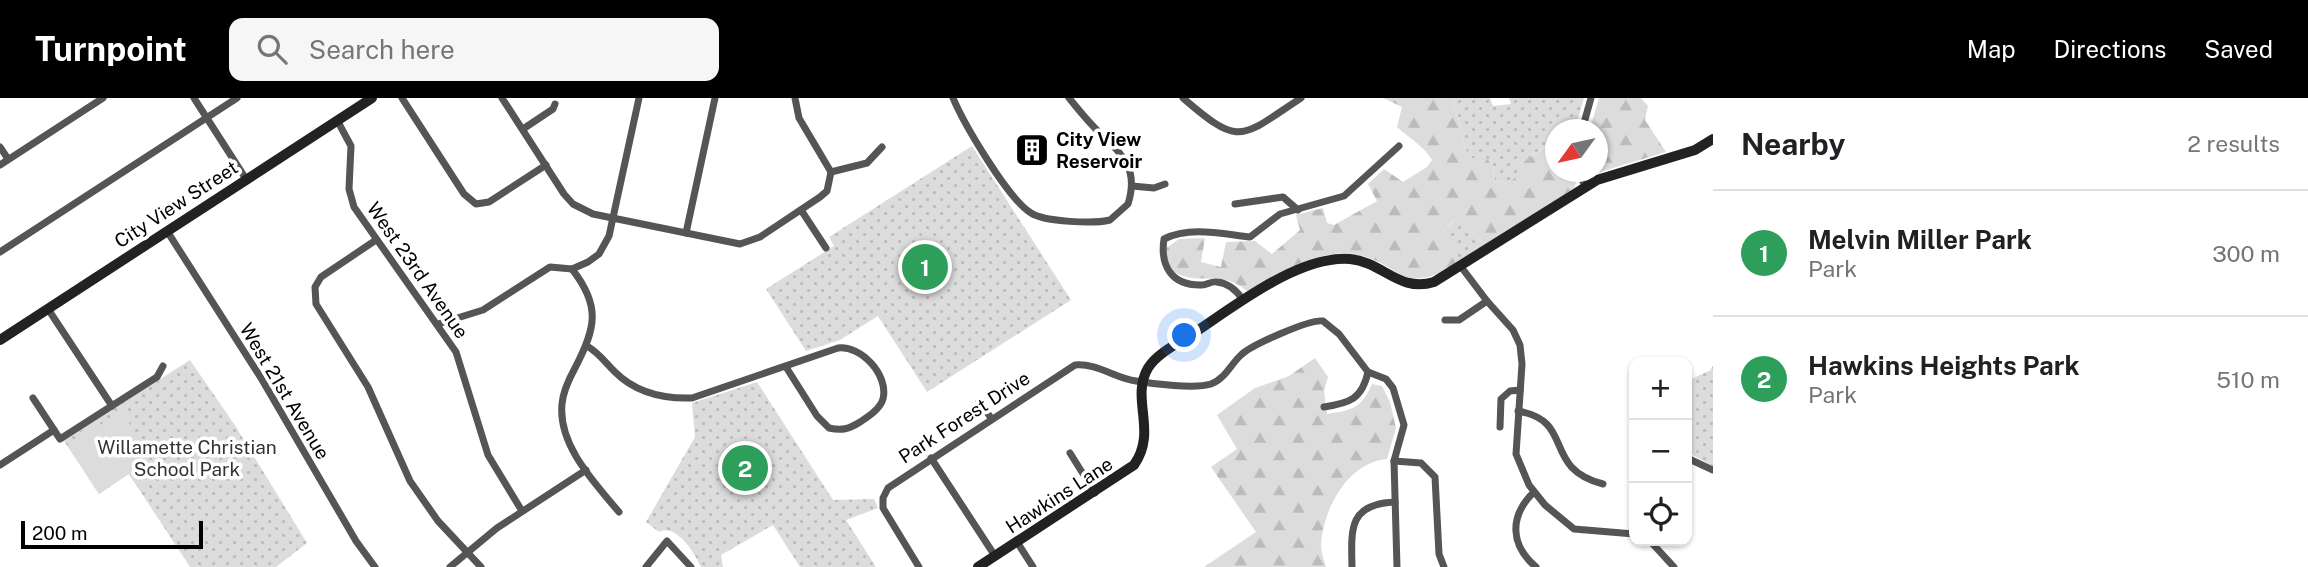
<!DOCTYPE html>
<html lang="en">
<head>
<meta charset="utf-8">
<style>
  :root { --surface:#fff; --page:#f6f6f6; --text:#202124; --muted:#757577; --line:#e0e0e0; --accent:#000 }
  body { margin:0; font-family:"Public Sans",sans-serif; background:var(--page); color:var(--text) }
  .controls { position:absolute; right:21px; bottom:21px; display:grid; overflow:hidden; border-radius:14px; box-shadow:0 2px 5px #0004 }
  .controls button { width:63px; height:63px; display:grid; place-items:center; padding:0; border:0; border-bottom:2px solid var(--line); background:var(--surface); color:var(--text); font:35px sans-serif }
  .compass { position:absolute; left:1545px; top:21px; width:63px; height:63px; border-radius:50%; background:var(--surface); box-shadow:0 2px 5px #0004; rotate:237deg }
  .scale { position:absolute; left:21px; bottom:18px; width:182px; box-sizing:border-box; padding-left:7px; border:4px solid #000; border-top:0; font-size:19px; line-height:24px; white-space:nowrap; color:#000; -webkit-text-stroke:5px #fff; paint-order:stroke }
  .you { position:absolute; left:1185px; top:238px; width:24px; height:24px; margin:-18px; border:5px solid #fff; border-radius:50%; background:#1a73e8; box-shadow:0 0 0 10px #1a73e833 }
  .badge { display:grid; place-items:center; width:46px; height:46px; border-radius:50%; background:var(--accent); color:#fff; font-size:23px; font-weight:700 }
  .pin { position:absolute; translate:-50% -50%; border:4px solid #fff; box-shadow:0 2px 7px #0006 }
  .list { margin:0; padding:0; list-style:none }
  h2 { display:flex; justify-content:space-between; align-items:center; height:91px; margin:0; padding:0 28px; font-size:30px }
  h2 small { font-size:23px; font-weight:400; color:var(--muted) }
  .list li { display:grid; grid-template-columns:46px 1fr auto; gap:21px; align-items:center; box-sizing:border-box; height:126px; padding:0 28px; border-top:2px solid var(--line) }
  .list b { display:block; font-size:26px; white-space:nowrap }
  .list p { margin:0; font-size:23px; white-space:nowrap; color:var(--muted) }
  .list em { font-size:23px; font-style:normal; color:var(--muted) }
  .icon { flex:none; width:38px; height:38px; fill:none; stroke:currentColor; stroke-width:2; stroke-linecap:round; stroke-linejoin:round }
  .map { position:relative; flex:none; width:1713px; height:469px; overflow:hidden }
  header { display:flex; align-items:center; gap:42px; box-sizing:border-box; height:98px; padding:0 35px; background:var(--accent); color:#fff }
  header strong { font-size:33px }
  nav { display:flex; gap:38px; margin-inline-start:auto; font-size:24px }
  .search { width:490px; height:63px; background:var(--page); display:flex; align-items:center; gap:18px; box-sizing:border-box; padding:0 24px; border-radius:14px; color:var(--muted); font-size:26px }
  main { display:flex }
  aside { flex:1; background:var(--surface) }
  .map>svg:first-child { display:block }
</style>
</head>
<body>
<header>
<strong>Turnpoint</strong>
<div class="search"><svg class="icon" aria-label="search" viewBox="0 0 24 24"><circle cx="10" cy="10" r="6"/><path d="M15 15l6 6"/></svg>Search here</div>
<nav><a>Map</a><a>Directions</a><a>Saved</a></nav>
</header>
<main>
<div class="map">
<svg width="1713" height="469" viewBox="0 0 1713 469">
  <defs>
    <pattern id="grass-dots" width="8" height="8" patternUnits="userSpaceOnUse" patternTransform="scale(1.75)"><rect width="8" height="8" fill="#dcdcdc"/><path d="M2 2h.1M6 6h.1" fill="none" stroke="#bbb" stroke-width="1.8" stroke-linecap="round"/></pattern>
    <pattern id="forest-firs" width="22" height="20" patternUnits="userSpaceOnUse" patternTransform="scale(1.75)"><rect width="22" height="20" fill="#dcdcdc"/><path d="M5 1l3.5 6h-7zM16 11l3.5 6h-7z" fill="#bbb"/></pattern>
  </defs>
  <rect width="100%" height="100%" fill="#fff"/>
  <g fill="url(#grass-dots)">
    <path d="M1455,0H1490L1493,8L1511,6L1509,0H1584L1575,31L1556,32L1555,41L1520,66L1515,81L1505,85L1495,83L1493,68L1484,57L1471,61C1459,44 1463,25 1453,6Z"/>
    <path d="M972,48L1071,202L927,294L878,218L840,242L806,253L766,191L834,148L829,139Z"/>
    <path d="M1455,122L1470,131L1487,149L1455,168L1442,134Z"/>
    <path d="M190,262L236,329L307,445L276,469H190L129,376L99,396L64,343Z"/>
    <path d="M1713,267V368L1687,354V283L1711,272Z"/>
    <path d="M757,284L833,402L874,401L878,410L846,422L876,469H800L773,427L721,457L723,469H701C694,454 676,425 659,434L646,424L695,339L692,305Z"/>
  </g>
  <g fill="url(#forest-firs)">
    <path d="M1383,0H1455L1453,6C1463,25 1459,44 1471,61L1484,57L1493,68L1495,83L1505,85L1514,81L1520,66L1556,41V74H1571L1576,84L1574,90L1487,149L1470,131L1454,122L1442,134L1456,151L1455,168C1397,198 1403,165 1354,156C1318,150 1278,178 1248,194C1221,170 1202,189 1174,174L1166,162L1165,151L1179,141L1205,140L1201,164L1221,169L1226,144L1255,143L1272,156L1300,132L1296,117L1323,110L1327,125L1334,127L1377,103L1368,86L1384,71L1403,84L1427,69L1432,62C1423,47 1410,41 1397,29L1402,9Z"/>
    <path d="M1599,0H1641L1648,8L1645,22L1666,54L1590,77L1586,74H1598V32L1590,31Z"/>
    <path d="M1315,260L1328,279L1324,293L1327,316C1352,312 1361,311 1372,286L1382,288L1390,304L1396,330L1387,361C1348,364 1323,411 1321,447C1321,454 1324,462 1326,469H1204L1256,434L1211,369L1237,351L1217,317L1255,290L1289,278Z"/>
  </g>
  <path fill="#dcdcdc" d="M120,314L125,316L156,382L137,388L128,375L99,396L68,348Z"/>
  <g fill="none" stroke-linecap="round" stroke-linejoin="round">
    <g stroke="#555" stroke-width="7">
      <path d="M194,0L246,81"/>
      <path d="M402,0L464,96L476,106L489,104L546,67"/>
      <path d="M502,0L564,96L573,106L593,116L740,146L760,139L820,99L827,93L831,74"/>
      <path d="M795,0L799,20L831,74L867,65L882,49"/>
      <path d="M953,0C964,26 1008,101 1031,115C1045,124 1094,126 1110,122L1128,106C1139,71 1123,57 1099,34C1088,24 1079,12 1069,0"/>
      <path d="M1183,0C1241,50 1240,40 1301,0"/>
      <path d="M337,22L351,48L349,91L354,109L456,254L488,357L522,413"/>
      <path d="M523,31L553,11L555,6"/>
      <path d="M1582,32L1591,0"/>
      <path d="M0,49L8,61"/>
      <path d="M0,67L103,0"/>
      <path d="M1578,74L1586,89"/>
      <path d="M1132,88L1154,90L1165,86"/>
      <path d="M1235,106L1283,99L1298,112"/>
      <path d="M801,112L826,150"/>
      <path d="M167,133L261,280L356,443L375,469"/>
      <path d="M686,135L715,0"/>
      <path d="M376,142L321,179L315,189L316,206L368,289L410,383L438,423L481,469"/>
      <path d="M0,154L237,0"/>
      <path d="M1462,170L1487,203L1513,232L1520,247L1522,266L1516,356L1529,387L1545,407L1574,431L1634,436"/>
      <path d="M572,171C601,208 596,230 575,270C569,281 563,293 562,306C558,347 594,384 619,414"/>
      <path d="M1243,202C1237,193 1229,185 1217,184C1211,183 1207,187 1202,187C1171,188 1160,167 1164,141C1190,128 1222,136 1250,139L1280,116L1344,98L1399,48"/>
      <path d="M48,211L112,308"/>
      <path d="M1445,222H1459L1487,203"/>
      <path d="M438,226L483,212L550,169L572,171L588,164L599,156L609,138L639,0"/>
      <path d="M587,248C599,255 605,264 615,274C636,295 663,301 692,300L838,250C861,247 889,277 883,301C880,311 869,318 860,324C849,331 842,333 829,330L817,318L786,269"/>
      <path d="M1368,274L1386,281L1393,290L1404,327L1394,363L1397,469"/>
      <path d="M33,300L60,341L157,279L163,268"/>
      <path d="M979,303L991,320"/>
      <path d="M1518,313C1576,323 1541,370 1603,386"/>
      <path d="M1500,329L1501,301L1510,293L1520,292"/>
      <path d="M1070,355L1095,395"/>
      <path d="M931,360L995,458"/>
      <path d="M1687,360L1713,372"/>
      <path d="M1394,363L1421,365L1435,379L1439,456L1444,469"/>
      <path d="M0,367L54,332"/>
      <path d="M1534,394C1509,418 1510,447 1536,469"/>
      <path d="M1650,443L1674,469"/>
      <path d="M1017,444L1033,469"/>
      <path d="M450,469L497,430L586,372"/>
      <path d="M646,469L667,443L691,469"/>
      <path d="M919,469L883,410V400L888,390L1075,267C1097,265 1115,280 1136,283C1153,286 1195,291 1211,286C1225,281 1231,266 1241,257C1251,247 1310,221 1323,223L1339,236L1368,274C1362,301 1350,305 1324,309"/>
      <path d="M1352,469C1351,430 1349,406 1395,404"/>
    </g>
    <g stroke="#222" stroke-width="10">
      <path d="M0,242L372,0"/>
      <path d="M978,469L1134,367C1158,333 1130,301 1148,270C1157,255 1179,245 1194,235C1235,208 1299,157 1350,161C1383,164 1399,195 1434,184L1597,82L1695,52L1713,41"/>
    </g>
  </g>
  <defs>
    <g id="building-square" transform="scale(1.75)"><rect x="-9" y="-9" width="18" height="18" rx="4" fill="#000" stroke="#fff"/><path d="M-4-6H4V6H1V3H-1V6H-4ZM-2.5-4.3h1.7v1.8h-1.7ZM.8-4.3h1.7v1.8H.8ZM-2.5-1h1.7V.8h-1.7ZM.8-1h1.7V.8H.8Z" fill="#fff"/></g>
  </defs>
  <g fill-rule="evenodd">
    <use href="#building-square" x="1032" y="52"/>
  </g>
  <g text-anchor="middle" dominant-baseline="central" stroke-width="7" stroke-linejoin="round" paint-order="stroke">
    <g font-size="19" font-weight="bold" fill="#000" stroke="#fff" text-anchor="start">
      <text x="1056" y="41">City View<tspan x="1056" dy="22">Reservoir</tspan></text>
    </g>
    <g font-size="19" fill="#000" stroke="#fff">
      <text transform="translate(176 106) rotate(-33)">City View Street</text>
      <text transform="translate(418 172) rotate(55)">West 23rd Avenue</text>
      <text transform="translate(285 293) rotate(59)">West 21st Avenue</text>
      <text transform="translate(964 319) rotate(-33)">Park Forest Drive</text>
      <text transform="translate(1059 397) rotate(-33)">Hawkins Lane</text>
    </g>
    <g font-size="19" fill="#333" stroke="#fff">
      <text x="187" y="349">Willamette Christian<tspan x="187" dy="22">School Park</tspan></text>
    </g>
  </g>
</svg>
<div class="controls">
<button>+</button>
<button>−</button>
<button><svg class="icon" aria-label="locate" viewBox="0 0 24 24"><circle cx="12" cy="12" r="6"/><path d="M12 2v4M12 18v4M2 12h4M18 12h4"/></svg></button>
</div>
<svg class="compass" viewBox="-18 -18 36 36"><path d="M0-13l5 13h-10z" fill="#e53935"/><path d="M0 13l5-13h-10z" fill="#757577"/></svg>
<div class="scale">200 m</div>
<div class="you"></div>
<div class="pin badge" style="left:925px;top:169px;background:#2e9e5b">1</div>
<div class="pin badge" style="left:745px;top:370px;background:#2e9e5b">2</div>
</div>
<aside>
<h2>Nearby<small>2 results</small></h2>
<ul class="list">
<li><span class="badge" style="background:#2e9e5b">1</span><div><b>Melvin Miller Park</b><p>Park</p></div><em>300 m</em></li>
<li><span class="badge" style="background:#2e9e5b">2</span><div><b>Hawkins Heights Park</b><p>Park</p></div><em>510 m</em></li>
</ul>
</aside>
</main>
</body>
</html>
